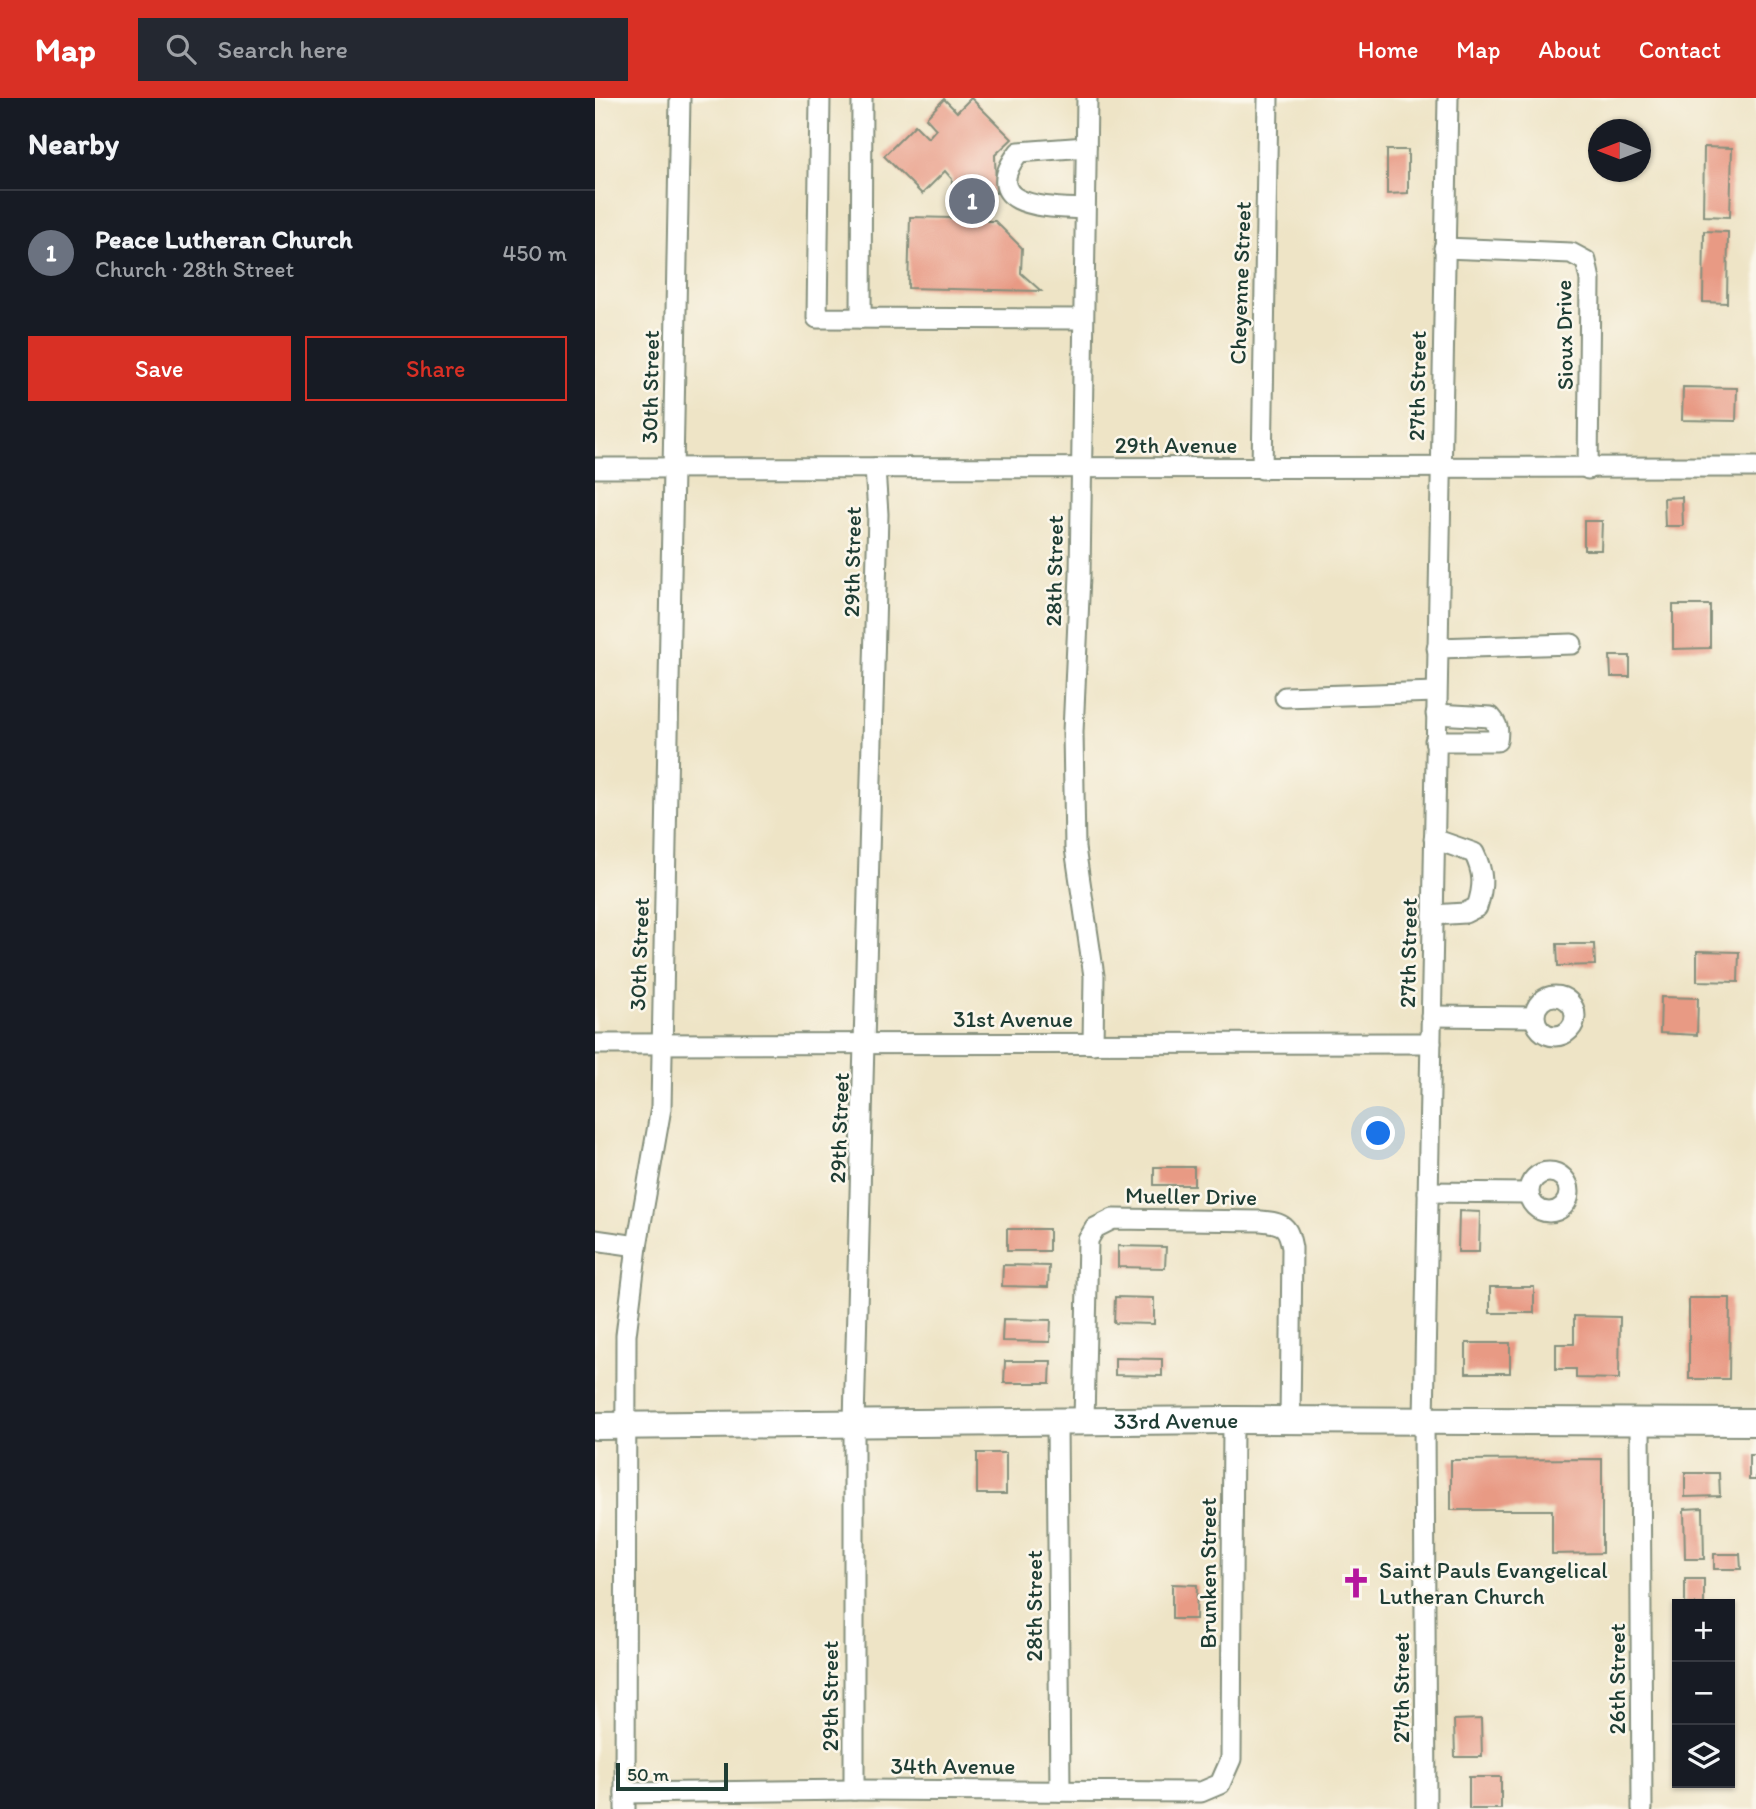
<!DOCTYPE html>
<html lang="en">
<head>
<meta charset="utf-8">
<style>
  :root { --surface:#171b24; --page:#242831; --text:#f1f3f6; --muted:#9ea1a6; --line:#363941; --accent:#d93025 }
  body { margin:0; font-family:Itim,sans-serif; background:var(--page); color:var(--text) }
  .controls { position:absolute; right:21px; bottom:21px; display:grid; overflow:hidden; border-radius:0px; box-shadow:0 2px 5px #0004 }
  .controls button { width:63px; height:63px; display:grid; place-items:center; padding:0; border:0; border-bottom:2px solid var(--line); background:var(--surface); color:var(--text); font:35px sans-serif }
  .compass { position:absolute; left:993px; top:21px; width:63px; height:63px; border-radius:50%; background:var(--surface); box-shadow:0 2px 5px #0004; rotate:270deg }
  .scale { position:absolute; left:21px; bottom:18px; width:112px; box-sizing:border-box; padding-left:7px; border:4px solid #1f3d34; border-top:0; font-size:19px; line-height:24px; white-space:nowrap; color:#1f3d34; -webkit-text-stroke:5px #fbf7ec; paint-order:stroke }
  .you { position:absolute; left:784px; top:1036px; width:24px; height:24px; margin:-18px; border:5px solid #fff; border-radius:50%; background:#1a73e8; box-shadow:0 0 0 10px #1a73e833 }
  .badge { display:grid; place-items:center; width:46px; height:46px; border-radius:50%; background:var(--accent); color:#fff; font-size:23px; font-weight:700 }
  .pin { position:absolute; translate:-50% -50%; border:4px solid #fff; box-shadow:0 2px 7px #0006 }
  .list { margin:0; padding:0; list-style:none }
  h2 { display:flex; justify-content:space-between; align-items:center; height:91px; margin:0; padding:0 28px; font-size:30px }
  h2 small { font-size:23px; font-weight:400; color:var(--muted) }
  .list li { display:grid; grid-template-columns:46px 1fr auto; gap:21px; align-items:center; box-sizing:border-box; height:126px; padding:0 28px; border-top:2px solid var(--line) }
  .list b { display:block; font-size:26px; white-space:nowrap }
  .list p { margin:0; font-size:23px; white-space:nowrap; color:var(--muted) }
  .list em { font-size:23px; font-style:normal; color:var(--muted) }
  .actions { display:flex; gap:14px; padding:21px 28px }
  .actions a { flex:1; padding:16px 0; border:2px solid var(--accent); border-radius:0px; text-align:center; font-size:24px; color:var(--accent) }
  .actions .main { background:var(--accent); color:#fff }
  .icon { flex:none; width:38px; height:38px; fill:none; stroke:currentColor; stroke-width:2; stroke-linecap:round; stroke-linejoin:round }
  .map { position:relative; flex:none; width:1161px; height:1711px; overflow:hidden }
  header { display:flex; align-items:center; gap:42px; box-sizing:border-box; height:98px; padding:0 35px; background:var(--accent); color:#fff }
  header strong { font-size:33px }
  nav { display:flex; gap:38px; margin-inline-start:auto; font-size:24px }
  .search { width:490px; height:63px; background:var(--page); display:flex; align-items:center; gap:18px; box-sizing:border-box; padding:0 24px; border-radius:0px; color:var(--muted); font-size:26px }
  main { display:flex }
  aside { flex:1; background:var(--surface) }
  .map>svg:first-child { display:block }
</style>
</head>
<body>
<header>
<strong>Map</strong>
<div class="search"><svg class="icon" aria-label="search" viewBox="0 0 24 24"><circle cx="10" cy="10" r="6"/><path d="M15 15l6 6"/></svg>Search here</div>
<nav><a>Home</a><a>Map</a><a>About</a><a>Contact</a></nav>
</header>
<main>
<aside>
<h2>Nearby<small></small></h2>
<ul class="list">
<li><span class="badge" style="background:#6b7280">1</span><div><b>Peace Lutheran Church</b><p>Church · 28th Street</p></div><em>450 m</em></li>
</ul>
<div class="actions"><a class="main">Save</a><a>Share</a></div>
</aside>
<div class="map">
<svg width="1161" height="1711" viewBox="0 0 1161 1711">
  <rect width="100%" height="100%" fill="#fbf7ec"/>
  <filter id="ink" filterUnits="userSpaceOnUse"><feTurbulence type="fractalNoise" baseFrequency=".0143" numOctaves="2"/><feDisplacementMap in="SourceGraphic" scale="14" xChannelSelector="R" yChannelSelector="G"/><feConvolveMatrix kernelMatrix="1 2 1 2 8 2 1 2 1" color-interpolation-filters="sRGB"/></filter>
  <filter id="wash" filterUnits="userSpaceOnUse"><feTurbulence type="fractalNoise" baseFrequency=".00686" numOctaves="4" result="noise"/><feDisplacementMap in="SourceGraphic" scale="28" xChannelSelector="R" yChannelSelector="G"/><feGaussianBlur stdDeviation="1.57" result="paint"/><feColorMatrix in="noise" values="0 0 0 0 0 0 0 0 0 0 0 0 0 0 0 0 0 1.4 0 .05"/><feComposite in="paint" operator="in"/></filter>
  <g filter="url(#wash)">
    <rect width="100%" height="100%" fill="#eee4c6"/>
    <g id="blocks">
      <g fill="#e89a84">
        <path d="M376,0L417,41L400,57L401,95H392V123H400L427,150L426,175L446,193L313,190L315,119L356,120L357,81L350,73L327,96L289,58L320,27L333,40L341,31L331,20L349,1L362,14Z"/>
        <path d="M1109,49L1137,50L1135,119L1108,118Z"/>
        <path d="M792,52H813V95L792,96Z"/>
        <path d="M1109,133L1133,134L1132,205L1108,204Z"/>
        <path d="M1088,289L1142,290L1141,323L1087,322Z"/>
        <path d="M1087,399L1088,428H1070L1069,400Z"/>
        <path d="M989,423H1007L1006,452H989Z"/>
        <path d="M1078,507H1115V550L1078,551Z"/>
        <path d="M1015,558H1035V579H1016Z"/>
        <path d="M962,846H999L1000,867L963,868Z"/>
        <path d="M1102,853L1144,854L1143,884L1102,883Z"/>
        <path d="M1066,899L1103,900L1102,937L1065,935Z"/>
        <rect x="559" y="1069" width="40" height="18"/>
        <path d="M864,1113L885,1114L884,1154H863Z"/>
        <rect x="412" y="1131" width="42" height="22"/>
        <path d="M523,1148L571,1149L570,1170L523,1169Z"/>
        <path d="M408,1167L454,1168L453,1189L407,1188Z"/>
        <rect x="895" y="1189" width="44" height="26"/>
        <path d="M520,1199L559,1200V1226L519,1225Z"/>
        <path d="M1094,1200H1135L1134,1281H1094Z"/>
        <path d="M979,1218L1025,1219L1024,1281L981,1280V1271H961V1246H979Z"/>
        <path d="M408,1221L456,1222L455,1244L407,1243Z"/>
        <rect x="871" y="1245" width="44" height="30"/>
        <path d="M520,1260L567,1261V1278L520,1277Z"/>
        <path d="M410,1263H456L455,1285H409Z"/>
        <rect x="382" y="1355" width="29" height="41"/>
        <rect x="1154" y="1357" width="7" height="25"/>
        <path d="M1007,1361V1455L957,1456V1412H856V1362Z"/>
        <path d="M1090,1375H1124L1125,1398L1090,1399Z"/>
        <path d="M1108,1410L1109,1461H1090L1089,1411Z"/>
        <path d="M1119,1456H1145L1146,1471H1119Z"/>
        <rect x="1090" y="1481" width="19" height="25"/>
        <path d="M577,1486L602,1487L601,1521H577Z"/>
        <path d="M1080,1601H1082V1637H1079Z"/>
        <path d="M886,1621L887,1659H860L859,1622Z"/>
        <rect x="874" y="1679" width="32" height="32"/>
      </g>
    </g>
  </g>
  <g filter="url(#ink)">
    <use href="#blocks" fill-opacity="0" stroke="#86907d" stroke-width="2"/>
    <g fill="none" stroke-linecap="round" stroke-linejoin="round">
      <g stroke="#86907d" stroke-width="23">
        <g id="minor">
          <path d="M225,0L222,220L487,221"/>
          <path d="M492,0L485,477L478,634L480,750L499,878L498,946"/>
          <path d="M488,111C453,109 381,110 424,54L491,49"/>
          <path d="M849,150L976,155L991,163L995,182L993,371"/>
          <path d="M266,220L267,0"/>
          <path d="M0,370L1161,369"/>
          <path d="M667,371L673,0"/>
          <path d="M842,550L977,546"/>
          <path d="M690,599L841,594"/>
          <path d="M840,643H902C904,632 903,627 896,619L841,616"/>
          <path d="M838,817L870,815L882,809C889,788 889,775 879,755L839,741"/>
          <circle cx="960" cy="918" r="20"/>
          <path d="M836,918L939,919"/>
          <path d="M0,946L836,945"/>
          <circle cx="954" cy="1094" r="20"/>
          <path d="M833,1094L932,1095"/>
          <path d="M0,1142L42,1148"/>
          <path d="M462,1323L465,1693"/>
          <path d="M489,1323L493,1142L500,1130L518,1121L666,1123C689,1125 693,1128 697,1150L695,1322"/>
          <path d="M1045,1324L1047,1711"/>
          <path d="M259,1692V1324L283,416L280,370"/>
          <path d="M30,1695L259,1692L606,1694L625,1686L636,1661L638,1322"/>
          <path d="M30,1711L31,1237L42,1148L66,1010L85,0"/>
          <path d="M831,1711L829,1323L853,0"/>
        </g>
      </g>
      <g stroke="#86907d" stroke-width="30">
        <g id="major">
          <path id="s1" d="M0,1328L638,1322L1161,1324"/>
        </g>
      </g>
      <use href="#minor" stroke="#fff" stroke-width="19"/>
      <use href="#major" stroke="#fff" stroke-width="26"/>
    </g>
  </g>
  <defs>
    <g id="church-bare" transform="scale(2.415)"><path d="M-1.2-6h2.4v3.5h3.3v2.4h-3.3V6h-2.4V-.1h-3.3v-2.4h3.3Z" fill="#b5179e" stroke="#fbf7ec" stroke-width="2.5" paint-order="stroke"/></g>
  </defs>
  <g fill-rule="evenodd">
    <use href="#church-bare" x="761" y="1485"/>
  </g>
  <g text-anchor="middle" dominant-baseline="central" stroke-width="5" stroke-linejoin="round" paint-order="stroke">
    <g font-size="23" fill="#1f3d34" stroke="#fbf7ec">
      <text transform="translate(645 185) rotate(-88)">Cheyenne Street</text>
      <text transform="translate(969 237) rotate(-91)">Sioux Drive</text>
      <text transform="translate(822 288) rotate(-89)">27th Street</text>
      <text transform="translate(55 289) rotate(-89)">30th Street</text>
      <text x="581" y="347">29th Avenue</text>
      <text transform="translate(257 464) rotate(-89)">29th Street</text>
      <text transform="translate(459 473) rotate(-89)">28th Street</text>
      <text transform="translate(813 855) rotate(-89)">27th Street</text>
      <text transform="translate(44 856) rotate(-88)">30th Street</text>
      <text x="418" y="921">31st Avenue</text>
      <text transform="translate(244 1030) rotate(-88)">29th Street</text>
      <text transform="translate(596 1098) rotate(1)">Mueller Drive</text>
      <text stroke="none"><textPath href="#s1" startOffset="581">33rd Avenue</textPath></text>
      <text transform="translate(613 1475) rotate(-90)">Brunken Street</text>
      <text transform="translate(439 1508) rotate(-90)">28th Street</text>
      <text transform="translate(1022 1581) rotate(-90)">26th Street</text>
      <text transform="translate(806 1590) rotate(-90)">27th Street</text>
      <text transform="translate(235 1598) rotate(-90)">29th Street</text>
      <text x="358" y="1668">34th Avenue</text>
    </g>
    <g font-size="23" fill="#1f3d34" stroke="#fbf7ec" text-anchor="start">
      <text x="784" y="1472">Saint Pauls Evangelical<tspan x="784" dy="26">Lutheran Church</tspan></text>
    </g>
  </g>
</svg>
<div class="controls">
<button>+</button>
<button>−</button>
<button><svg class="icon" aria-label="layers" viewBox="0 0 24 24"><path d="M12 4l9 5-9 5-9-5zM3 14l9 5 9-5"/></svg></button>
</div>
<svg class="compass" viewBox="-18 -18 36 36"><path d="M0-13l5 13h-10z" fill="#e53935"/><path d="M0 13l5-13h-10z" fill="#9ea1a6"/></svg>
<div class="scale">50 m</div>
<div class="you"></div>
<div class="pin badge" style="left:377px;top:103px;background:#6b7280">1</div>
</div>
</main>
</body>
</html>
